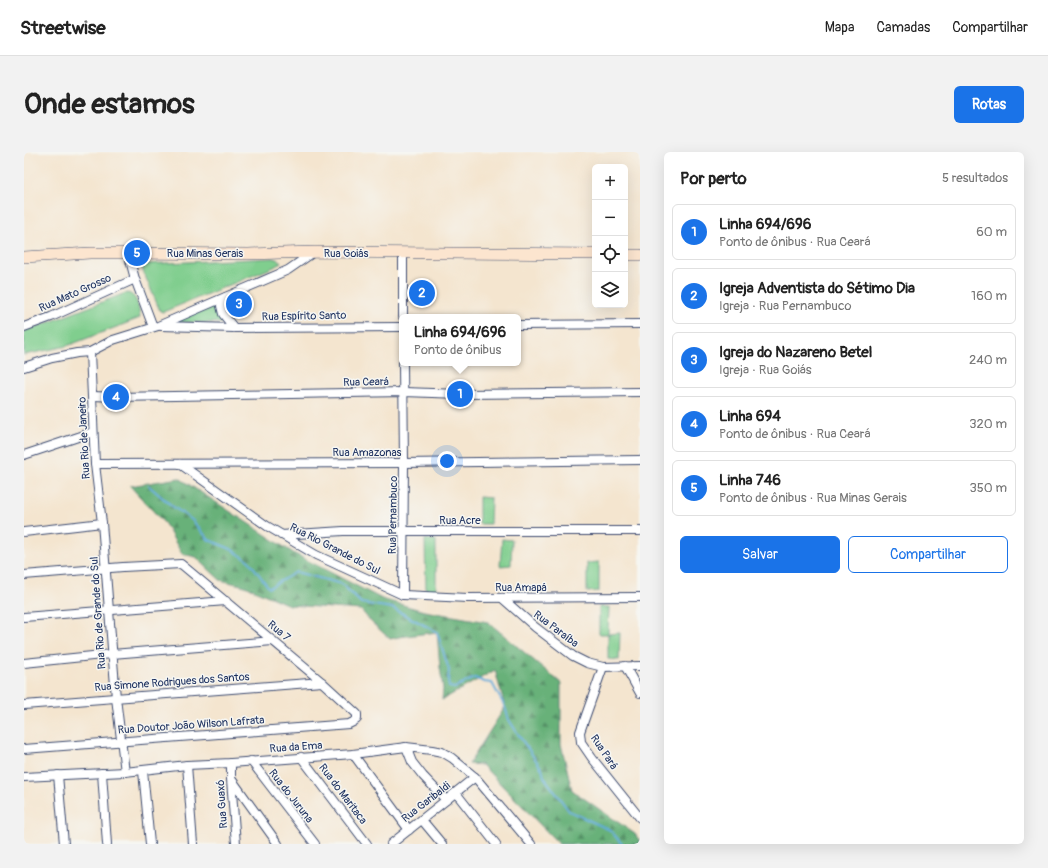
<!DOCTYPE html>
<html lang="pt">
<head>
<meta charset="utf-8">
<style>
  :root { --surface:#fff; --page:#f2f2f2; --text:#222; --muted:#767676; --line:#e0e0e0; --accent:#1a73e8 }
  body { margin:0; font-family:Pangolin,sans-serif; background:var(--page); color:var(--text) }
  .controls { position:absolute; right:12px; top:12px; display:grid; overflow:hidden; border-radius:6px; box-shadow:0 4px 16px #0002 }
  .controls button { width:36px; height:36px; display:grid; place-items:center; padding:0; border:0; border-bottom:1px solid var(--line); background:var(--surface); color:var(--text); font:20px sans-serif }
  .you { position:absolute; left:423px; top:309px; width:14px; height:14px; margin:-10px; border:3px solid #fff; border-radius:50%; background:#1a73e8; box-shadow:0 0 0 6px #1a73e833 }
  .badge { display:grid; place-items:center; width:26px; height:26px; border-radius:50%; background:var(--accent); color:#fff; font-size:13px; font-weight:700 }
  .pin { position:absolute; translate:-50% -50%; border:2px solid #fff; box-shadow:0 1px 4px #0006 }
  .popup { position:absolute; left:375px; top:162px; width:122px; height:52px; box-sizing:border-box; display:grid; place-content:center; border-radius:6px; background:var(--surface); filter:drop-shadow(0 1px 3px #0005); font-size:13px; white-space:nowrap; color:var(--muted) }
  .popup b { font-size:15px; color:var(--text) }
  .popup::after { content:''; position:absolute; left:50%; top:100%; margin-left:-8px; border:8px solid transparent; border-top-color:var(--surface) }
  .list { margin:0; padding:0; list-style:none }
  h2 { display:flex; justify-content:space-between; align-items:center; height:52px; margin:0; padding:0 16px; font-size:17px }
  h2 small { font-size:13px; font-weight:400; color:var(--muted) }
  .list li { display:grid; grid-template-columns:26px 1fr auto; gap:12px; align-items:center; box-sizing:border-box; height:56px; margin:0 8px 8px; padding:0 8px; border:1px solid var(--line); border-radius:6px }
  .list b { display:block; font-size:15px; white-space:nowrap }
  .list p { margin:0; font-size:13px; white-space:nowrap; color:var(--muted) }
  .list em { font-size:13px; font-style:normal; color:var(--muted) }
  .actions { display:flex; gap:8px; padding:12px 16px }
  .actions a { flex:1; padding:9px 0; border:1px solid var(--accent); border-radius:6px; text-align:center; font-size:14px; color:var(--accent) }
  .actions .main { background:var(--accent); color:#fff }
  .icon { flex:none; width:22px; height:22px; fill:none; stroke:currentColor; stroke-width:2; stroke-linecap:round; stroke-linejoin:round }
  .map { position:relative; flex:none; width:616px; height:692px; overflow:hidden; border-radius:6px }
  header { display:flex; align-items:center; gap:24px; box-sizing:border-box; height:56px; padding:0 20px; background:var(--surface); border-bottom:1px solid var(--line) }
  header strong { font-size:19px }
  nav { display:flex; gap:22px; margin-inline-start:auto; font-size:14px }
  .intro { display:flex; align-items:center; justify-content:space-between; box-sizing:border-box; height:96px; padding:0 24px }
  h1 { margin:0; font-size:28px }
  .button { padding:10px 18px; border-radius:6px; background:var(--accent); color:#fff; font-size:14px; font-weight:700 }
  main { display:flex; gap:24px; padding:0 24px }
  aside { flex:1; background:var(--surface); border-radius:6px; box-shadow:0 4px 16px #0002 }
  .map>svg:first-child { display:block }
</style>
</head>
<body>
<header>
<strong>Streetwise</strong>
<nav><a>Mapa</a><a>Camadas</a><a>Compartilhar</a></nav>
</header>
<div class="intro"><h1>Onde estamos</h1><a class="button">Rotas</a></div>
<main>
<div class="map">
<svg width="616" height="692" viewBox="0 0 616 692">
  <defs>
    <pattern id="forest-firs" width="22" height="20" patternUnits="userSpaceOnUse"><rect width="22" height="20" fill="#68b179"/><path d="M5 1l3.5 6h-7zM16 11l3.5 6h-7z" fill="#559066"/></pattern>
  </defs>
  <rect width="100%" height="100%" fill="#f6f6f2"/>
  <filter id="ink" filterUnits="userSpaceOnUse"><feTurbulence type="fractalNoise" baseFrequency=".025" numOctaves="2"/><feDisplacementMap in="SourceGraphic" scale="8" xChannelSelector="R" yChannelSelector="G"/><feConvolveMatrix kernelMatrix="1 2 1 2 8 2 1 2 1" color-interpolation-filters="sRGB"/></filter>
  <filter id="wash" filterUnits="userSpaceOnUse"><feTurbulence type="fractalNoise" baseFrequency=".012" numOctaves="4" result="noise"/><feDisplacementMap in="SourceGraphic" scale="16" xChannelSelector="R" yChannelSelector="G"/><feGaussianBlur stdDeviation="0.9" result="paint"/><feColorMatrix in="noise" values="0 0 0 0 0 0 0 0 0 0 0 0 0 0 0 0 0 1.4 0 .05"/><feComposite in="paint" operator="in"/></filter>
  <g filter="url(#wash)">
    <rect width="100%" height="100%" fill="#f4e5cf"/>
    <g fill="#80ce8e" stroke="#4e7e76">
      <path d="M250,106L258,110L250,115L139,160L136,159L119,119L118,113L120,112Z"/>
      <path d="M104,141C114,144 115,157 116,166L43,194L0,203V179L31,168L99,142Z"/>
      <path d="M196,148L205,171L147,170Z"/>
      <path d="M455,345L467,346L466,372H455Z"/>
      <path d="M401,387L412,388V440L402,441Z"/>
      <path d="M478,387L488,388L487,413L476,414Z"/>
      <path d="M575,410V439L563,440V411Z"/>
      <path d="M575,455H585L584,482L596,481L595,508L584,507V482H575Z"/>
    </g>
    <path fill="url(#forest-firs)" stroke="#42706c" d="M155,326L271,402L358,447L400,459L464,470L537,531V592L548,638L611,682L616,689V692H535L458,613L445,612L481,555L471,518L418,548L419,537L416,516L413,480L375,485L366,487L347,470L337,458L265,453L221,434L196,428L172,405L158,402L141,372L106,334Z"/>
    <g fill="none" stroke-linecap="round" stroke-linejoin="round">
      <path stroke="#64addc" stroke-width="2" d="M125,334L148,354L168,368L185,388L207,397L225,409L245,436L272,420L318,432L337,451L368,456L413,480L425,518L424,529L425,535L431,536L435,533L451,526L460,530L468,531L481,555L485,568L498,588L518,617L520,625L545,659L586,678L598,692"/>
    </g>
  </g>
  <g filter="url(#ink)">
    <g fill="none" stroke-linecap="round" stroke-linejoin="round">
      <g stroke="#3c4a6f" stroke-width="10">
        <g id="street">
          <path d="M104,101L111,127L129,175"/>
          <path d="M202,145L197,154L199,162L210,176"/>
          <path d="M379,165V101"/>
          <path d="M494,173L616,172"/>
          <path d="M137,174L210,176L378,175"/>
          <path d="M0,175L27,165L111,127"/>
          <path d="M66,200L71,312L78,371L92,546L101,620"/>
          <path d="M0,215L28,206L53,201L66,200L89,188L134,174L264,118L290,100"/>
          <path d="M69,244L92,245L380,240L436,242L616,240"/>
          <path d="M0,303L69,280"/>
          <path d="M71,312L380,311L616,308"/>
          <path d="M156,312L243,374L292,403L379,443L444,446L616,445"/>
          <path d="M0,380L78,371"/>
          <path d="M257,383L319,379H616"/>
          <path d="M0,423L99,415L157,412L298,530L333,562V567L329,570L325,572L0,597"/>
          <path d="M379,443L380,311L379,211"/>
          <path d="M478,446L511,475L549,504L563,511L579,515L616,514"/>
          <path d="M0,465L202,449"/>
          <path d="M0,511L88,502L249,489"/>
          <path d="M601,514L616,541"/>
          <path d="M579,515L556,580L557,590L568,606L616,666"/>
          <path d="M0,553L298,530"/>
          <path d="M382,595L388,610L399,624L422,648"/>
          <path d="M329,602L385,678"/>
          <path d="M277,605L343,692"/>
          <path d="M227,609L291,692"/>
          <path d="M207,611V627L212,692"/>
          <path d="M163,613L169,692"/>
          <path d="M119,619L126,692"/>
          <path d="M78,621L83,692"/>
          <path d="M34,623L40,692"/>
          <path d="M0,625L101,620L163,613L207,611L329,602L382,595L408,598L418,600L428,606L451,625L507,692"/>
          <path d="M208,628L254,692"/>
          <path d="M432,641L472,692"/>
          <path d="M398,668L418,692"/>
          <path d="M367,692L451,625"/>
        </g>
      </g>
      <g stroke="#3c4a6f" stroke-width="12">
        <g id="secondary">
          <path d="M601,103H616"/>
          <path d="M0,105L66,101H104L224,102L290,100L571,102"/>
        </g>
      </g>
      <use href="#street" stroke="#fff" stroke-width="8"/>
      <use href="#secondary" stroke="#fce5cf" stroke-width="11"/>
    </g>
  </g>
  <g text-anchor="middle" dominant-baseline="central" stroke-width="3" stroke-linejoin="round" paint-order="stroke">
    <g font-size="11" fill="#1b2f5e" stroke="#f6f6f2">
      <text x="181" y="101">Rua Minas Gerais</text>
      <text x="322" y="101">Rua Goiás</text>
      <text transform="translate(51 141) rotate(-24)">Rua Mato Grosso</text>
      <text transform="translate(280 164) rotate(-1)">Rua Espírito Santo</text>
      <text transform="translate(342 230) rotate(-1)">Rua Ceará</text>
      <text transform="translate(60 286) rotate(-93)">Rua Rio de Janeiro</text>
      <text x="343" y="300">Rua Amazonas</text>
      <text transform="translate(369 363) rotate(-89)">Rua Pernambuco</text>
      <text x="436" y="368">Rua Acre</text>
      <text transform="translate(311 397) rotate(27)">Rua Rio Grande do Sul</text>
      <text x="497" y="435">Rua Amapá</text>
      <text transform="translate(74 461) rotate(-94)">Rua Rio de Grande do Sul</text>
      <text transform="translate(532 477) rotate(37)">Rua Paraíba</text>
      <text transform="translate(255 479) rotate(40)">Rua 7</text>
      <text transform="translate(148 530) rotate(-4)">Rua Simone Rodrigues dos Santos</text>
      <text transform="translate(167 573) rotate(-4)">Rua Doutor João Wilson Lafrata</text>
      <text transform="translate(272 595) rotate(-4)">Rua da Ema</text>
      <text transform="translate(580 600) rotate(56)">Rua Pará</text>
      <text transform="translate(319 642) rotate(53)">Rua do Maritaca</text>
      <text transform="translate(267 644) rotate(52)">Rua do Juruna</text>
      <text transform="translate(402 650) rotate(-38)">Rua Garibaldi</text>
      <text transform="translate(198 652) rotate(-94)">Rua Guaxó</text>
    </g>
  </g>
</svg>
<div class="controls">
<button>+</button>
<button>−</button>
<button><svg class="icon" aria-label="locate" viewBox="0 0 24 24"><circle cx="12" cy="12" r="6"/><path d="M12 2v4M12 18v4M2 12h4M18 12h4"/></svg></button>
<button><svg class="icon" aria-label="layers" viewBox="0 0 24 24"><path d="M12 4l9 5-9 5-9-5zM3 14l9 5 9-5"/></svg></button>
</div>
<div class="you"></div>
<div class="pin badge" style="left:436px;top:242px">1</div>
<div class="popup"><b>Linha 694/696</b>Ponto de ônibus</div>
<div class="pin badge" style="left:398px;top:141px">2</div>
<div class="pin badge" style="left:215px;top:152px">3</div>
<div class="pin badge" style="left:92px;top:245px">4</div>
<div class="pin badge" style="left:113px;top:101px">5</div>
</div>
<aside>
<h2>Por perto<small>5 resultados</small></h2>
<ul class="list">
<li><span class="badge">1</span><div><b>Linha 694/696</b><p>Ponto de ônibus · Rua Ceará</p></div><em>60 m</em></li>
<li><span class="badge">2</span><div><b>Igreja Adventista do Sétimo Dia</b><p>Igreja · Rua Pernambuco</p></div><em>160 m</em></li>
<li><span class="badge">3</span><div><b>Igreja do Nazareno Betel</b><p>Igreja · Rua Goiás</p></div><em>240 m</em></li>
<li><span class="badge">4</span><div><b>Linha 694</b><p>Ponto de ônibus · Rua Ceará</p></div><em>320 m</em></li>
<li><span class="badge">5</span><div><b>Linha 746</b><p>Ponto de ônibus · Rua Minas Gerais</p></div><em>350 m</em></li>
</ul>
<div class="actions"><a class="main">Salvar</a><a>Compartilhar</a></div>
</aside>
</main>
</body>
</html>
